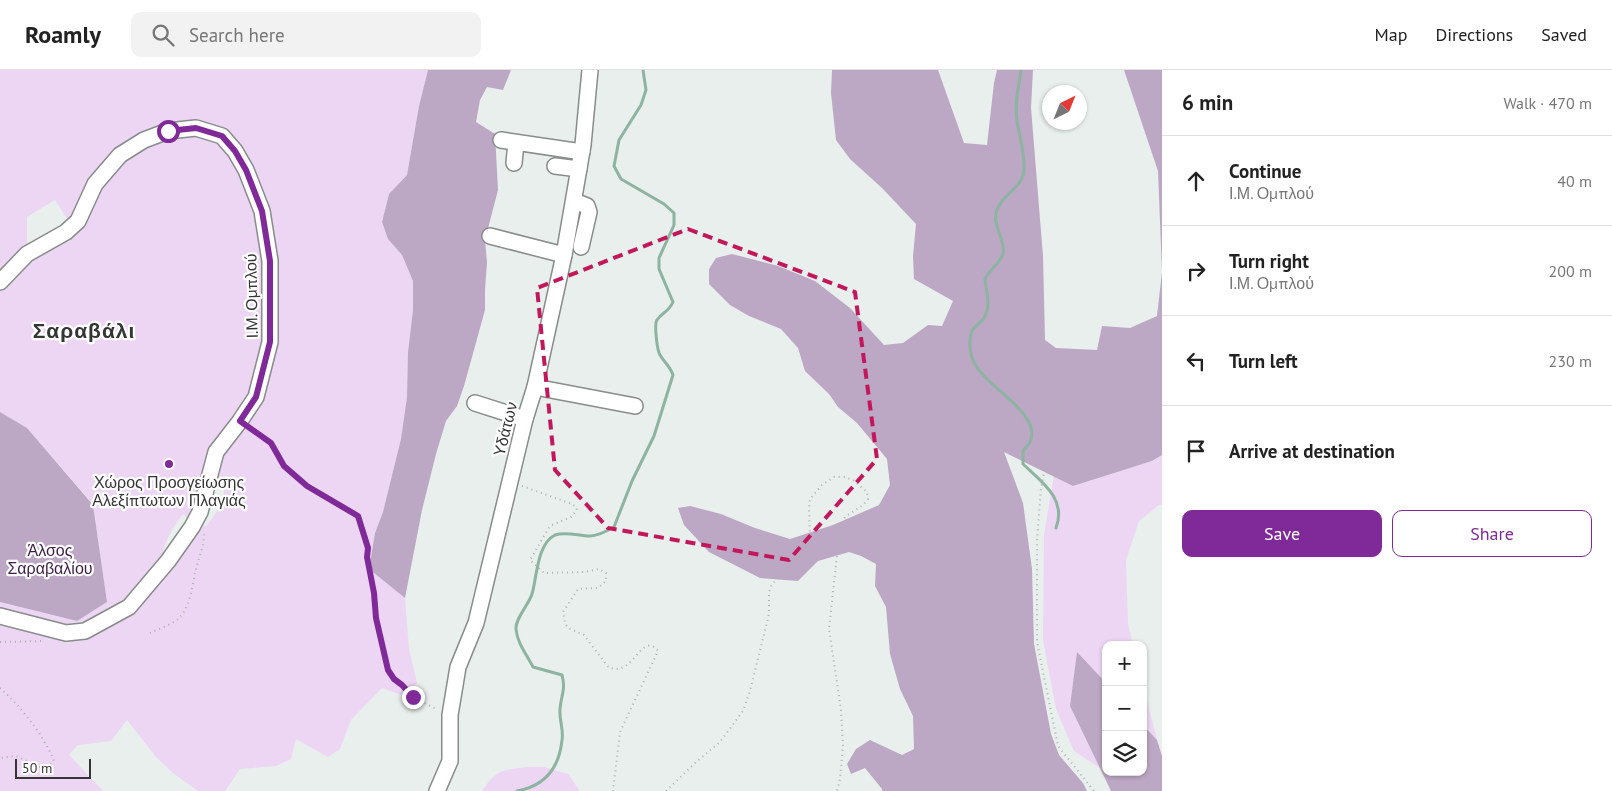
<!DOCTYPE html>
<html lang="en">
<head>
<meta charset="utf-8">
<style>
  :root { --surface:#fff; --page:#f2f2f2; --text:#222; --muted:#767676; --line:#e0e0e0; --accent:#7f2a98 }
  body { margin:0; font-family:"PT Sans",sans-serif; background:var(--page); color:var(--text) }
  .controls { position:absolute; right:15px; bottom:15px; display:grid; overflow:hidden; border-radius:10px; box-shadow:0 1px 4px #0004 }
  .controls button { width:45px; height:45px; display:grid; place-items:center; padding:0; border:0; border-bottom:1px solid var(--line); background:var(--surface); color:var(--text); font:25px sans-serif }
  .compass { position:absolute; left:1042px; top:15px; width:45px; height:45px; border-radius:50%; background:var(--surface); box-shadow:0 1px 4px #0004; rotate:43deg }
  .scale { position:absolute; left:15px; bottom:12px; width:76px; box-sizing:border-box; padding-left:5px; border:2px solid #343635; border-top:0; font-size:14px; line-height:18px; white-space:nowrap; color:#343635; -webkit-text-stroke:4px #fff; paint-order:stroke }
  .stop { position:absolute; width:15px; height:15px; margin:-11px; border:4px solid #7f2a98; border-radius:50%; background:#fff }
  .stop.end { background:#7f2a98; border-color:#fff; box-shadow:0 1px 5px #0008 }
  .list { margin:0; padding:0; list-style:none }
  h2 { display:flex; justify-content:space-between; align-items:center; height:65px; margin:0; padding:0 20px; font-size:21px }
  h2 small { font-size:16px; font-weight:400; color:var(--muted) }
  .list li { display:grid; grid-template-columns:32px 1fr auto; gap:15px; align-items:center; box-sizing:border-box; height:90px; padding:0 20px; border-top:1px solid var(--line) }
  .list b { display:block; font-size:19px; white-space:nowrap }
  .list p { margin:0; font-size:16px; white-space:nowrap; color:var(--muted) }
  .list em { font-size:16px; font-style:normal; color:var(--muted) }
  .actions { display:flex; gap:10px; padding:15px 20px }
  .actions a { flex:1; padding:11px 0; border:1px solid var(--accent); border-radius:10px; text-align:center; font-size:18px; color:var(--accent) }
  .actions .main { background:var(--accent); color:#fff }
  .icon { flex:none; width:28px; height:28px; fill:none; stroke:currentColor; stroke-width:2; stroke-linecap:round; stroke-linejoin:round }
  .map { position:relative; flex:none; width:1162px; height:721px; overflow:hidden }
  header { display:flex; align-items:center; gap:30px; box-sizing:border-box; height:70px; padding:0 25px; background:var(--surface); border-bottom:1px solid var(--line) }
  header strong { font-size:24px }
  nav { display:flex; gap:28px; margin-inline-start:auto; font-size:18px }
  .search { width:350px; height:45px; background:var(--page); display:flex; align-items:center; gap:12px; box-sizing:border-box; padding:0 18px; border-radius:10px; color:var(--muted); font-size:19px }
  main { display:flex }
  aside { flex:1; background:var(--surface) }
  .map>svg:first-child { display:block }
</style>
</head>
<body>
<header>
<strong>Roamly</strong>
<div class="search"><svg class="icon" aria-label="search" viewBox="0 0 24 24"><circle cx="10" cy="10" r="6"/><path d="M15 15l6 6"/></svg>Search here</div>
<nav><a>Map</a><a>Directions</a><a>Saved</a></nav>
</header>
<main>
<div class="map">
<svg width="1162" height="721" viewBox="0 0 1162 721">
  <rect width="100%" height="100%" fill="#e9efec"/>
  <g fill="#ecd6f3">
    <path d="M0,0H428L419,36L407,105L389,124L382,152L388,169L402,185L413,211V240L408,282L407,327L401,369L383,442L375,463L369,499L405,528L409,579L417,613L407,627L382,618L351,650L340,679L328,687L296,669L291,689L276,696L240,699L225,721H198L173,703L156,687L127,650L111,671L78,675L69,685L103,721H0V532L77,551L107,532L93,434L27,358L0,342V221C5,213 11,208 17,202C21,198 23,193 27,190C42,180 63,175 75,161C79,157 82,150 85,145C94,126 103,105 120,92C146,72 192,53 221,75C233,84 240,100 245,113C250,126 256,139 259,152C268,192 269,258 259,298C255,314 249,329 239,343C230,356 218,367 211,382C202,399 204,438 187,448L183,444C176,452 171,461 167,470C164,476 163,483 160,488C144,520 113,539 84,557L93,562L131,540L146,526L173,492L194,460L199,455L206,456C220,441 225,427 225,407L214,408C219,391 224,374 236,361C240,357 244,354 247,350C256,339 267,312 270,298C277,274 276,248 275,223C275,201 275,178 272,155C269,138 261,121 253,106C247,92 241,77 230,67C200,41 154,57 124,75C109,85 95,102 87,118C81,129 78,141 68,150L55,130L27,147V174L10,189L0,202Z"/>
    <path d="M1162,385V435H1159L1139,451L1126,490L1128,554L1133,575H1106V613L1077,583L1070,636L1100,698L1074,681L1056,639L1043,570L1044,465L1054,406L1073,416L1152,391Z"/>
    <path d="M1143,615L1157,670L1143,655Z"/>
    <path d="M527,697H544L568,704L580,721H482C498,698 501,701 527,697Z"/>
  </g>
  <g fill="#bca7c4">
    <path d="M428,0H511L503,20L487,17L480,30L476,52L495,64L498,120L485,170L487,192L485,220V240L464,316L457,336L446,351L436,384L422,440L405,528L369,499L375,463L383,442L401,369L407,327L408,282L413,240V211L402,185L388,169L382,152L389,124L407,105L419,36Z"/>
    <path d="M832,0H938L964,73L987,75L994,13L997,0H1033L1031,38L1043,186L1045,270L1056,278L1097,280L1102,256L1130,258L1157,246L1162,202L1158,101L1124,0H1162V385L1152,391L1073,416L1004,382L1023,433L1032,499L1034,574L1051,664L1059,685L1083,713L1087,721H882V719L865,698L851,704L847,694L856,679L870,670L902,685L914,679L913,646L900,619L890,584L886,537L875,516L876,494L861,486L849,482L818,491L798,511L760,508L709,482L684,455L678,438L690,436L721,444L755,458L790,469L833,455L879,435L890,415L887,389L857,353L838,337L829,324L805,301L798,278L781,259L749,246L730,235L709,214V199L716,188L732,184L778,196L815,211L850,238L884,275L903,273L928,255L942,256L953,231L914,209L913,186L916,154L882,118L850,89L836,70L831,23Z"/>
    <path d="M0,342L27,358L93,435L107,532L77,551L0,532Z"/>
    <path d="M1077,582L1106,613V702H1143V655L1157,670L1162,686V721H1111L1070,636Z"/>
  </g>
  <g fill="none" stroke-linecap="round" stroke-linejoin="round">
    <g stroke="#8db3a1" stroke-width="3">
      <path d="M1021,0C1019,16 1014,34 1017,50C1019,65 1025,83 1024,99C1024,118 1000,125 996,143C993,158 1006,170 1003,184C1000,193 989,200 985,209C986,221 991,234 985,246C983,252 975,255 972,261C968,270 970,286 975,294C985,316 1043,344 1030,372C1029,375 1025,378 1023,381V394C1042,412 1067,429 1056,458"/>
      <path d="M517,721C545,716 559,699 562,670C564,660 559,650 560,639C561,626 566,619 562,605L533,597C527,585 517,573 516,559C515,549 529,534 532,524C537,507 537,474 555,465C565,461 579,466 590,466C598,466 607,461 614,457L632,411L654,366L673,305C670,296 664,292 660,285C657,280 654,254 657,250C662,242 668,243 673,232L659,199V188L674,155V143L664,134L621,109L614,96L619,70L641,35L646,20L643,0"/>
    </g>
    <g stroke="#888c8a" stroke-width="18">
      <g id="minor">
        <path d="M501,70L582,82"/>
        <path d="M514,93L516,73"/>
        <path d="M555,96L579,99"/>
        <path d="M574,131L587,136L589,142L581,177"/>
        <path d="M490,166L564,185"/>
        <path d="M0,212L27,184L66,162L78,151L95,114L120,85L144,70L168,61L196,58L222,66L235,81L246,100L262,141L270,191V272L256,327L240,351L216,382L200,442L192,457L168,491L129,537L85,561L66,563L0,546"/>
        <path d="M535,317L635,336"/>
        <path d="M475,333L525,349"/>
        <path d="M437,721L450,691V645L458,597L476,553L525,349L535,317L564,185L583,75L590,0"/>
      </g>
    </g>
    <g stroke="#adb2af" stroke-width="2" stroke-dasharray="1 4" stroke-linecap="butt">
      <path d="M1066,297L1041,418L1037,471V572L1058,676L1094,721"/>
      <path d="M250,358L271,373L284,396L307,416L337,432L358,446L368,478L367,487L374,523L376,548L388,600L394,609L402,615L413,627L438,640"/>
      <path d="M522,416L572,434L576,437L577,440L571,447L550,456L530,490L544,503L584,502L599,499L606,503V511L598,518L578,519L563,542L565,553L568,558L584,565L609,598L618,599C622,598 626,596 629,593C638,586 647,566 658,581L620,662L613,721"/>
      <path d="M150,563C158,559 171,555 178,549C190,538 192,518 195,503C198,489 205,475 204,461"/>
      <path d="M0,572L43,571"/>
      <path d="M0,618C22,638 43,664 54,691L46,700L16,686L0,688"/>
      <path d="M666,721L695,693L720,672L743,641L750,621L769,544V522L772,514L802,485L808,476L810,468L809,438L810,429L822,415L834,407H844L853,410L867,422L868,429L863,435L845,447L839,467L829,559L841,640L843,676L840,709L837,721"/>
    </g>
    <use href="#minor" stroke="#fff" stroke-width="15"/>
  </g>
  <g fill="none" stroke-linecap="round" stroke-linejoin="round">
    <path stroke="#7f2a98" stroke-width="6" d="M168,61L196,58L222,66L235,81L246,100L262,141L270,191V272L256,327L240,351L271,373L284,396L307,416L358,446L368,478L367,487L374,523L376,548L388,600L394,609L402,615L413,627"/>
  </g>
  <path fill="none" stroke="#c2185b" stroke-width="4" stroke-dasharray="10 6" stroke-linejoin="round" d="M688,159L855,222L877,389L789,490L608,458L555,400L537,218Z"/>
  <circle fill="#7f2a98" stroke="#fff" stroke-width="2" cx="169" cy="394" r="5"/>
  <g text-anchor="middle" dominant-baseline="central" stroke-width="4.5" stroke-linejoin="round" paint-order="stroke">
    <g font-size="16" fill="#343635" stroke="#fff">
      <text transform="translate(251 226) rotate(-91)">Ι.Μ. Ομπλού</text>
      <text transform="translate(505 359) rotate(-76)">Υδάτων</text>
    </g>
    <g font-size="16" fill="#343635" stroke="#fff">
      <text x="169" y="412">Χώρος Προσγείωσης<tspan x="169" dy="18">Αλεξίπτωτων Πλαγιάς</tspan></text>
    </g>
    <g font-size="16" fill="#3c1e46" stroke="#fff">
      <text x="50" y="480">Άλσος<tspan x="50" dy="18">Σαραβαλίου</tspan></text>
    </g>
    <g font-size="21" font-weight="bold" letter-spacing="1" fill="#343635" stroke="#fff">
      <text x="84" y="260">Σαραβάλι</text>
    </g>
  </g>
</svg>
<div class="controls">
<button>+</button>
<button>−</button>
<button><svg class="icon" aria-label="layers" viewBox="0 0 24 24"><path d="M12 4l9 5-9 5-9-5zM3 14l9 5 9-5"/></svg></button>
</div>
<svg class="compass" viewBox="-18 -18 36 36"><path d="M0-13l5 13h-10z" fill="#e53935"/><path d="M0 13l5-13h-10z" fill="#767676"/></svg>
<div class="scale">50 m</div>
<div class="stop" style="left:168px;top:61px"></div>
<div class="stop end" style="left:413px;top:627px"></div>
</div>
<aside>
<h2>6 min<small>Walk · 470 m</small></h2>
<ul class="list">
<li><svg class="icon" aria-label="ahead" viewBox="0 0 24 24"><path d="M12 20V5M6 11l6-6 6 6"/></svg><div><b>Continue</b><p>Ι.Μ. Ομπλού</p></div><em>40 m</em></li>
<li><svg class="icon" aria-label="right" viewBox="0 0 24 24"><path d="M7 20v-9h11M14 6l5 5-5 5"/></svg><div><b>Turn right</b><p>Ι.Μ. Ομπλού</p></div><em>200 m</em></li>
<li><svg class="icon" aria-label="left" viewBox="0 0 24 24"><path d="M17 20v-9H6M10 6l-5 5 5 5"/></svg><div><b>Turn left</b></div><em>230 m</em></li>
<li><svg class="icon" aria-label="arrive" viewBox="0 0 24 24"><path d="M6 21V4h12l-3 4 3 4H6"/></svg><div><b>Arrive at destination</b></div></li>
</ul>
<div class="actions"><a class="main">Save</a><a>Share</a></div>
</aside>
</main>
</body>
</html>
